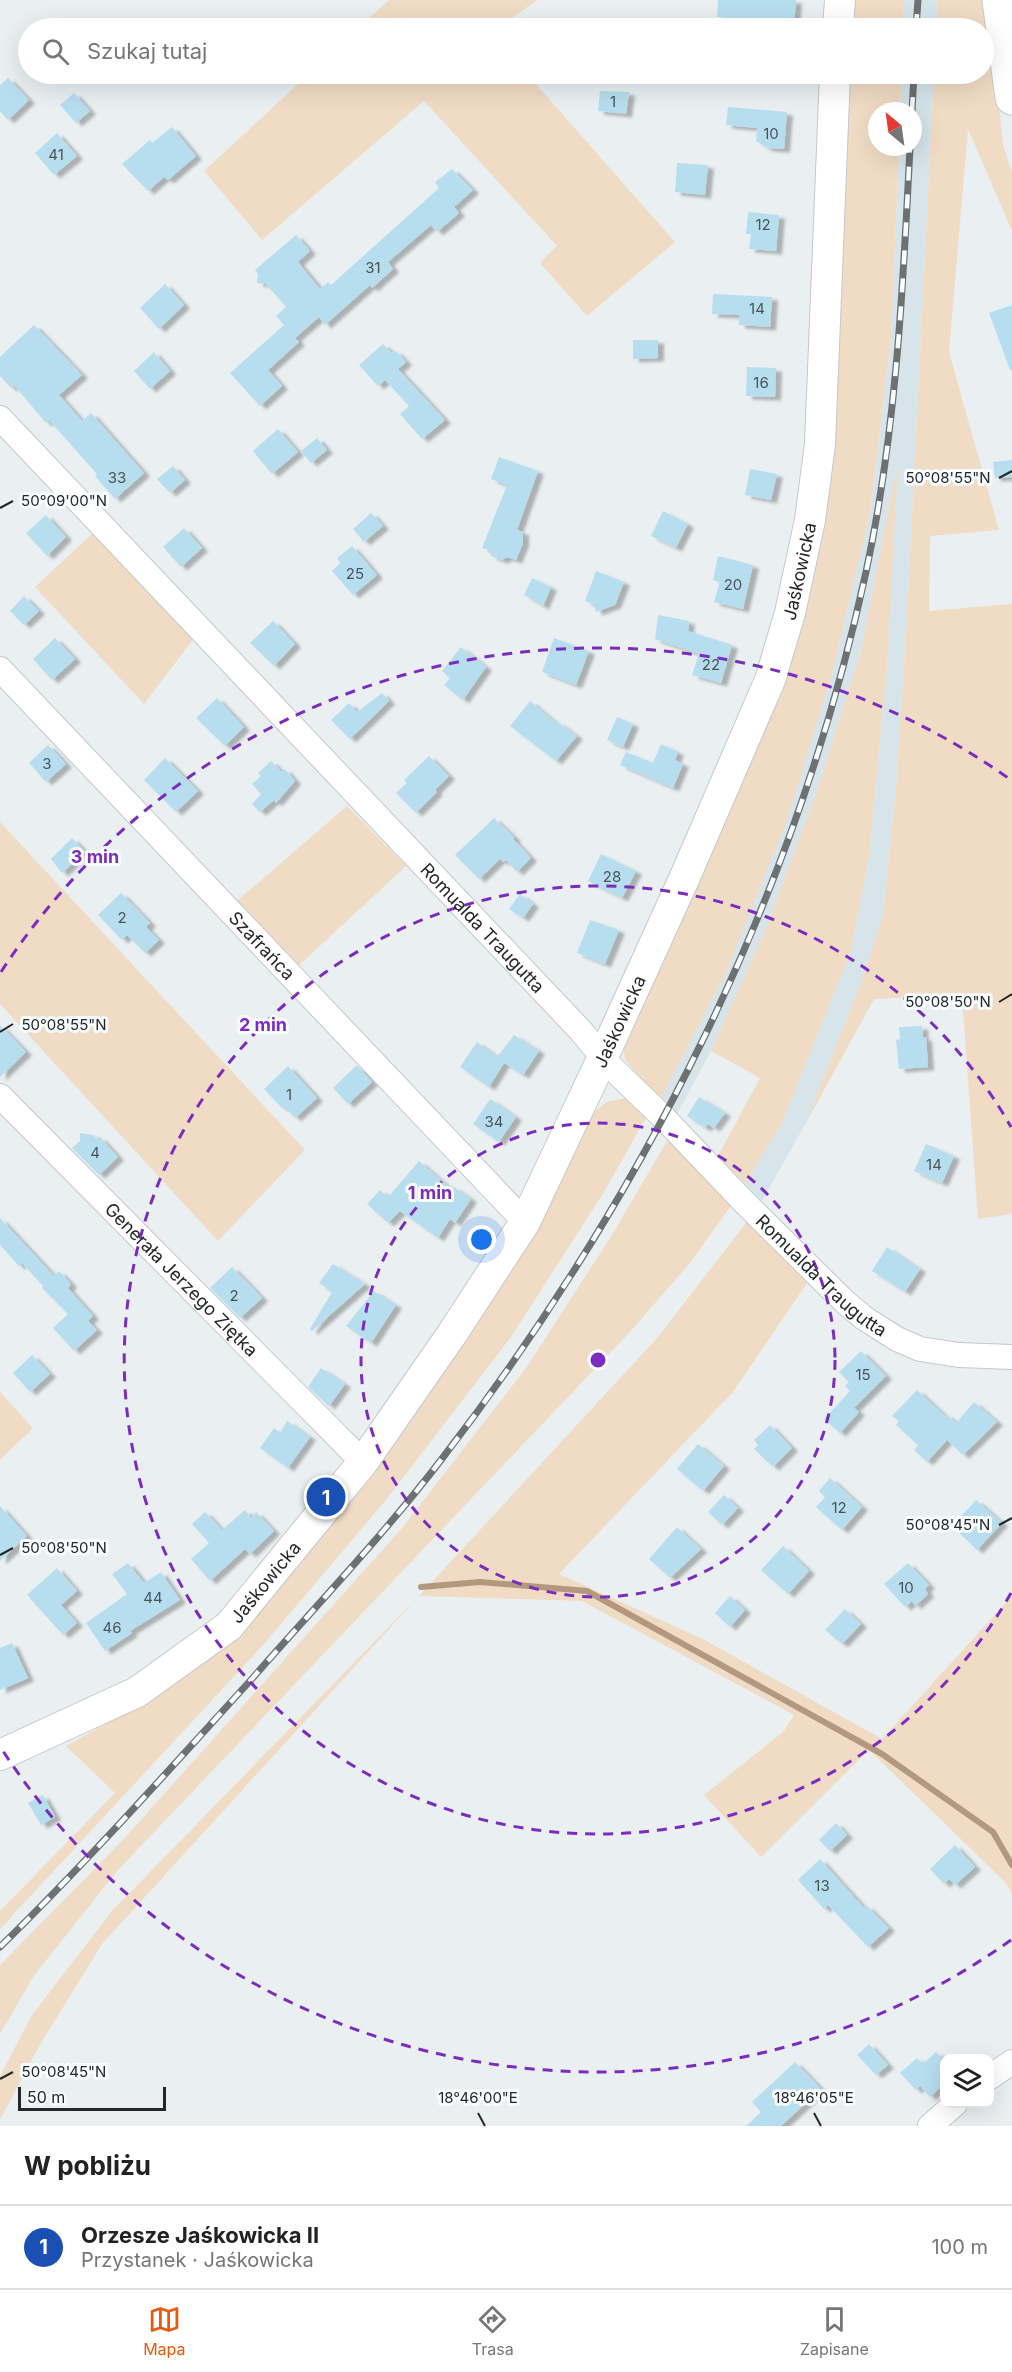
<!DOCTYPE html>
<html lang="pl">
<head>
<meta charset="utf-8">
<style>
  :root { --surface:#fff; --page:#f6f6f6; --text:#222; --muted:#767676; --line:#e0e0e0; --accent:#ea580c }
  body { margin:0; font-family:Inter,sans-serif; background:var(--page); color:var(--text) }
  .controls { position:absolute; right:18px; bottom:18px; display:grid; overflow:hidden; border-radius:12px; box-shadow:0 6px 24px #0002 }
  .controls button { width:54px; height:54px; display:grid; place-items:center; padding:0; border:0; border-bottom:2px solid var(--line); background:var(--surface); color:var(--text); font:30px sans-serif }
  .compass { position:absolute; left:868px; top:102px; width:54px; height:54px; border-radius:50%; background:var(--surface); box-shadow:0 6px 24px #0002; rotate:331deg }
  .scale { position:absolute; left:18px; bottom:15px; width:148px; box-sizing:border-box; padding-left:6px; border:3px solid #242627; border-top:0; font-size:16px; line-height:21px; white-space:nowrap; color:#242627; -webkit-text-stroke:4px #f8fdff; paint-order:stroke }
  .you { position:absolute; left:482px; top:1240px; width:21px; height:21px; margin:-15px; border:4px solid #fff; border-radius:50%; background:#1a73e8; box-shadow:0 0 0 9px #1a73e833 }
  .badge { display:grid; place-items:center; width:39px; height:39px; border-radius:50%; background:var(--accent); color:#fff; font-size:20px; font-weight:700 }
  .pin { position:absolute; translate:-50% -50%; border:3px solid #fff; box-shadow:0 2px 6px #0006 }
  .list { margin:0; padding:0; list-style:none }
  h2 { display:flex; justify-content:space-between; align-items:center; height:78px; margin:0; padding:0 24px; font-size:26px }
  h2 small { font-size:20px; font-weight:400; color:var(--muted) }
  .list li { display:grid; grid-template-columns:39px 1fr auto; gap:18px; align-items:center; box-sizing:border-box; height:84px; padding:0 24px; border-top:2px solid var(--line) }
  .list b { display:block; font-size:22px; white-space:nowrap }
  .list p { margin:0; font-size:20px; white-space:nowrap; color:var(--muted) }
  .list em { font-size:20px; font-style:normal; color:var(--muted) }
  .icon { flex:none; width:33px; height:33px; fill:none; stroke:currentColor; stroke-width:2; stroke-linecap:round; stroke-linejoin:round }
  .map { position:relative; flex:none; width:1012px; height:2126px; overflow:hidden }
  .search { position:absolute; background:var(--surface); box-shadow:0 6px 24px #0002; left:18px; right:18px; top:18px; height:66px; display:flex; align-items:center; gap:15px; box-sizing:border-box; padding:0 21px; border-radius:33px; color:var(--muted); font-size:22px }
  .sheet { height:162px; background:var(--surface) }
  nav { display:flex; justify-content:space-around; align-items:center; box-sizing:border-box; height:84px; border-top:2px solid var(--line); background:var(--surface); font-size:16px; color:var(--muted) }
  nav a { display:grid; justify-items:center; gap:3px }
  nav .on { color:var(--accent) }
  .map>svg:first-child { display:block }
</style>
</head>
<body>
<div class="map">
<svg width="1012" height="2126" viewBox="0 0 1012 2126">
  <defs>
    <filter id="shadow"><feDropShadow dx="6" dy="3.5" stdDeviation="1.5" flood-color="#0004"/></filter>
  </defs>
  <rect width="100%" height="100%" fill="#eaf0f2"/>
  <g fill="#d7e5eb">
    <path d="M904,0H938L937,28H903Z"/>
    <path d="M902,74H934L906,635L896,788L883,916L859,988L806,1123L762,1201L745,1183L782,1123L851,951L869,857L888,654L897,469L861,651L817,791L768,924L711,1051L676,1116L660,1101L726,972L833,670L870,513L891,338L899,147H913V111H900Z"/>
  </g>
  <g fill="#f0dbc5">
    <path d="M389,0H537L499,28H358Z"/>
    <path d="M848,0H904L903,28H848Z"/>
    <path d="M938,0H985L990,16L1003,145L1012,172V231L968,129L949,352L999,530L930,536L929,611L1012,604V1214L978,1219L962,995L874,999L806,1123L859,988L883,916L896,788L906,635L934,74H984V28H937Z"/>
    <path d="M309,74H527L675,242L587,316L540,263L557,246L424,101L262,240L204,171Z"/>
    <path d="M847,74H902L900,111H877V147H899L891,338L870,513L833,670L787,820L726,972L660,1101L625,1060L623,1043L793,645Z"/>
    <path d="M898,462L888,654L869,857L851,951L782,1123L745,1183L718,1156L760,1078L711,1051L768,924L817,791L861,651Z"/>
    <path d="M94,532L195,637L144,704L35,587Z"/>
    <path d="M347,806L406,866L297,967L237,901Z"/>
    <path d="M0,822L305,1150L218,1241L0,1004Z"/>
    <path d="M627,1098L648,1114L604,1192L511,1337L386,1500L264,1644L0,1929V1911L115,1793L66,1746L140,1705L235,1632L584,1121L606,1102Z"/>
    <path d="M670,1136L733,1203L690,1263L629,1333L117,1871L33,1977L0,2034V1965L122,1841L402,1528L526,1368L612,1235Z"/>
    <path d="M749,1219L807,1283L733,1392L559,1574L703,1639L882,1739L1012,1596V1894L1006,1883L869,1750L761,1857L704,1795L783,1732L794,1715L582,1601L419,1596L102,1944L38,2048L0,2120V2076L32,2015L112,1911L419,1596L658,1337Z"/>
    <path d="M0,1392L33,1428L0,1460Z"/>
  </g>
  <g fill="none" stroke-linecap="round" stroke-linejoin="round">
    <path stroke="#b1987e" stroke-width="6" d="M421,1587L480,1582L587,1591L882,1754L993,1832L1012,1865"/>
  </g>
  <g fill="#b7deef" filter="url(#shadow)">
    <path d="M718,0H796L794,28H762V21L717,17Z"/>
    <path d="M8,78L29,100L8,120L0,111V85Z"/>
    <path d="M600,91L629,92L626,114L598,111Z"/>
    <path d="M74,93L90,111L76,123L60,105Z"/>
    <path d="M728,107L787,112L784,149L768,148L756,141L757,128L726,125Z"/>
    <path d="M172,127L196,156L168,180L164,177L148,191L122,164L150,140L152,143Z"/>
    <path d="M57,133L77,156L54,175L35,153Z"/>
    <path d="M677,163L708,165L705,195L675,192Z"/>
    <path d="M452,169L473,190L454,207L459,213L437,232L431,225L388,262L393,269L372,288L370,285L325,325L319,317L295,338L299,342L268,370L282,386L260,406L230,373L284,325L276,316L286,307L266,284L257,283L258,274L255,270L296,235L310,251L298,262L320,289L328,282L331,285L439,188L435,182Z"/>
    <path d="M748,212L779,215L776,251L749,249L751,234H746Z"/>
    <path d="M165,284L184,305L159,329L140,308Z"/>
    <path d="M713,294L772,297L770,327L739,325V315L712,314Z"/>
    <path d="M1012,305V370H1010L989,313Z"/>
    <path d="M34,325L82,375L59,395L82,421L91,413L144,473L115,499L95,476L97,474L49,420L46,423L14,385L11,388L0,376V357Z"/>
    <path d="M633,340H658V358L633,359Z"/>
    <path d="M383,344L392,353L396,351L406,362L398,369L445,420L422,439L400,414L409,406L385,380L378,386L359,365Z"/>
    <path d="M154,352L170,371L150,389L134,371Z"/>
    <path d="M747,367L776,368L775,397L746,396Z"/>
    <path d="M278,429L298,452L272,474L253,451Z"/>
    <path d="M317,438L327,450L311,463L301,451Z"/>
    <path d="M499,457L538,471L517,530L523,532V543L516,560L507,557L502,560L491,556V551L482,548L507,485L491,479Z"/>
    <path d="M1012,460V477L995,478L993,462Z"/>
    <path d="M173,466L185,480L170,493L157,479Z"/>
    <path d="M750,469L777,474L771,500L745,495Z"/>
    <path d="M663,511L688,524L676,548L651,536Z"/>
    <path d="M371,513L383,526L364,542L353,529Z"/>
    <path d="M46,515L66,537L47,556L26,533Z"/>
    <path d="M184,528L202,548L181,567L163,547Z"/>
    <path d="M352,546L377,575L353,595L332,571L340,563L337,558Z"/>
    <path d="M718,556L753,565L743,609L714,602L720,582L713,580Z"/>
    <path d="M596,571L624,582L615,605L596,612L594,605L585,601Z"/>
    <path d="M532,578L551,587L543,606L524,595Z"/>
    <path d="M24,596L39,611L24,625L10,611Z"/>
    <path d="M658,615L689,621L688,631L732,645L721,683L692,675L699,654L655,639Z"/>
    <path d="M273,621L295,644L274,666L250,643Z"/>
    <path d="M55,638L75,659L52,680L33,659Z"/>
    <path d="M554,638L589,651L576,685L542,672Z"/>
    <path d="M461,647L486,667L463,700L444,685L450,678L442,671Z"/>
    <path d="M382,693L389,701L350,739L331,720L349,703L357,712Z"/>
    <path d="M217,698L244,727L225,746L196,718Z"/>
    <path d="M530,701L557,724L558,722L577,736L556,761L510,726Z"/>
    <path d="M617,717L633,724L623,747L607,740Z"/>
    <path d="M661,744L678,752L675,760L683,764L673,788L620,765L626,752L653,763Z"/>
    <path d="M48,745L66,764L46,782L29,763Z"/>
    <path d="M429,756L449,776L435,790L437,792L416,813L396,793L407,783L404,780Z"/>
    <path d="M165,758L198,791L176,812L144,780Z"/>
    <path d="M271,761L282,772L285,769L295,781L276,803L274,800L260,812L252,804L261,794L252,784L261,776L258,773Z"/>
    <path d="M494,818L514,837V840L531,858L517,872L506,860L503,862L500,859L479,879L455,855Z"/>
    <path d="M72,838L85,852L62,873L51,859Z"/>
    <path d="M601,854L636,871L622,898L588,881Z"/>
    <path d="M121,893L150,923L146,927L159,940L145,953L127,935L122,940L98,915Z"/>
    <path d="M520,894L533,904L523,918L509,909Z"/>
    <path d="M590,920L619,930L605,964L577,953Z"/>
    <path d="M0,1025L26,1052L0,1077Z"/>
    <path d="M922,1026L923,1038L926,1037L928,1067L899,1069L896,1040L900,1039L899,1027Z"/>
    <path d="M514,1035L539,1051L523,1075L504,1063L489,1087L460,1067L477,1042L497,1057Z"/>
    <path d="M357,1065L372,1082L348,1104L333,1088Z"/>
    <path d="M288,1066L317,1098L295,1118L284,1106L282,1108L264,1089Z"/>
    <path d="M699,1097L725,1113L714,1128L708,1124L705,1128L687,1116Z"/>
    <path d="M490,1099L516,1117L499,1142L473,1124Z"/>
    <path d="M80,1133L93,1135L96,1139L100,1137L118,1157L99,1175L72,1148L80,1141Z"/>
    <path d="M926,1144L954,1156L942,1183L914,1171Z"/>
    <path d="M419,1161L452,1190L454,1187L471,1199L455,1223L450,1219L438,1238L400,1211L388,1223L367,1204L380,1190L388,1197Z"/>
    <path d="M0,1218L54,1276L59,1271L71,1284L68,1288L93,1316L88,1321L97,1330L74,1351L53,1328L68,1314L42,1288L43,1286L22,1263L19,1266L0,1245Z"/>
    <path d="M887,1247L920,1269L905,1292L872,1271Z"/>
    <path d="M333,1264L365,1284L312,1331L310,1329L332,1292L319,1283Z"/>
    <path d="M232,1267L262,1298L240,1318L210,1288Z"/>
    <path d="M374,1291L396,1305L371,1343L346,1326Z"/>
    <path d="M861,1351L886,1376L854,1408L859,1412L840,1433L824,1419L850,1391L845,1386L849,1382L839,1372Z"/>
    <path d="M32,1355L50,1374L30,1392L13,1373Z"/>
    <path d="M321,1368L345,1384L329,1406L308,1387Z"/>
    <path d="M917,1390L945,1416L946,1414L956,1423L974,1402L997,1422L963,1455L947,1440L927,1462L914,1450L918,1445L896,1425L899,1421L892,1416Z"/>
    <path d="M287,1421L310,1437L288,1468L260,1448L274,1428L280,1433Z"/>
    <path d="M770,1425L792,1448L773,1467L754,1449L758,1445L754,1440Z"/>
    <path d="M698,1444L724,1466L703,1491L677,1469Z"/>
    <path d="M830,1478L862,1507L842,1530L816,1507L825,1497L819,1491Z"/>
    <path d="M724,1495L738,1508L722,1525L708,1512Z"/>
    <path d="M976,1500L1002,1523L977,1550L952,1526Z"/>
    <path d="M0,1506L27,1536L0,1561Z"/>
    <path d="M245,1510L251,1518L256,1512L274,1531L250,1554L245,1549L210,1581L191,1559L209,1543L192,1524L205,1512L222,1530Z"/>
    <path d="M677,1527L701,1549L670,1578L649,1559Z"/>
    <path d="M783,1546L809,1571L788,1594L761,1570Z"/>
    <path d="M128,1563L144,1583L161,1572L180,1600L130,1631L132,1633L105,1651L86,1623L127,1594L112,1574Z"/>
    <path d="M908,1563L929,1585L925,1589L928,1594L915,1606L912,1601L905,1607L884,1584Z"/>
    <path d="M57,1568L77,1591L61,1605L77,1623L63,1635L27,1595Z"/>
    <path d="M730,1596L745,1610L730,1627L715,1613Z"/>
    <path d="M845,1609L861,1624L842,1644L825,1630Z"/>
    <path d="M12,1643L28,1678L0,1690V1648Z"/>
    <path d="M43,1795L55,1817L41,1825L28,1803Z"/>
    <path d="M836,1823L847,1835L830,1851L819,1840Z"/>
    <path d="M955,1845L975,1867L955,1885L949,1879L944,1884L930,1869Z"/>
    <path d="M820,1859L864,1908L867,1906L889,1928L868,1947L828,1905L824,1909L798,1880Z"/>
    <path d="M869,2044L888,2065L876,2075L857,2055Z"/>
    <path d="M936,2052L945,2061V2083L930,2097L920,2086L916,2090L900,2073L917,2058L923,2064Z"/>
    <path d="M795,2062L821,2089L781,2126H746L761,2112L752,2102Z"/>
  </g>
  <g fill="none" stroke-linecap="round" stroke-linejoin="round">
    <g stroke="#c3c8ca" stroke-width="26">
      <g id="minor">
        <path id="s1" d="M0,418L581,1031L610,1066L664,1118L745,1203L845,1302L864,1318L897,1339L920,1349L959,1355L1012,1357"/>
        <path id="s2" d="M0,669L525,1222"/>
        <path id="s3" d="M0,1096L363,1462"/>
        <path d="M990,2077L1012,2062"/>
        <path d="M930,2126L955,2104"/>
      </g>
    </g>
    <g stroke="#c3c8ca" stroke-width="32">
      <g id="tertiary">
        <path d="M838,28L840,0"/>
        <path id="s4" d="M0,1755L137,1692L229,1626L363,1462L452,1334L525,1222L603,1057L684,879L770,680L790,613L810,520L820,444L835,74"/>
      </g>
    </g>
    <g stroke="#c3c8ca" stroke-width="35">
      <path id="secondary" d="M999,0L1012,98"/>
    </g>
    <use href="#minor" stroke="#fff" stroke-width="24"/>
    <use href="#tertiary" stroke="#fff" stroke-width="30"/>
    <use href="#secondary" stroke="#fff" stroke-width="33"/>
    <g stroke="#6d7172" stroke-width="7">
      <g id="rail">
        <path d="M916,28L918,0"/>
        <path d="M912,111L914,74"/>
        <path d="M0,1947C87,1862 168,1771 250,1681C314,1608 382,1537 441,1460C643,1198 796,897 866,572C896,433 903,289 910,147"/>
      </g>
    </g>
    <use href="#rail" stroke="#f8fdff" stroke-width="4.5" stroke-dasharray="14" stroke-linecap="butt"/>
  </g>
  <path fill="none" stroke="#242627" stroke-width="2" d="M999,478L1012,471M0,508L13,501M999,1002L1012,994M0,1032L13,1024M999,1525L1012,1518M0,1555L13,1548M0,2079L13,2072M478,2113L485,2126M814,2113L821,2126"/>
  <g fill="none" stroke="#7b2cbf" stroke-width="3" stroke-dasharray="10 8">
    <circle cx="598" cy="1360" r="237"/>
    <path d="M1011 1593A474 474 0 1 1 1011 1127"/>
    <path d="M1011 1940A712 712 0 0 1 1 1748M1 972A712 712 0 0 1 1011 780"/>
  </g>
  <g text-anchor="middle" dominant-baseline="central" stroke-width="6" stroke-linejoin="round" paint-order="stroke">
    <g font-size="15" fill="#495459">
      <text x="613" y="101">1</text>
      <text x="771" y="133">10</text>
      <text x="56" y="154">41</text>
      <text x="763" y="224">12</text>
      <text x="373" y="267">31</text>
      <text x="757" y="308">14</text>
      <text x="761" y="382">16</text>
      <text x="117" y="477">33</text>
      <text x="355" y="573">25</text>
      <text x="733" y="584">20</text>
      <text x="711" y="664">22</text>
      <text x="47" y="763">3</text>
      <text x="612" y="876">28</text>
      <text x="122" y="917">2</text>
      <text x="289" y="1094">1</text>
      <text x="494" y="1121">34</text>
      <text x="95" y="1152">4</text>
      <text x="934" y="1164">14</text>
      <text x="234" y="1295">2</text>
      <text x="863" y="1374">15</text>
      <text x="839" y="1507">12</text>
      <text x="906" y="1587">10</text>
      <text x="153" y="1597">44</text>
      <text x="112" y="1627">46</text>
      <text x="822" y="1885">13</text>
    </g>
    <g font-size="18" fill="#242627" stroke="#f8fdff">
      <text stroke="none"><textPath href="#s4" startOffset="1473">Jaśkowicka</textPath></text>
      <text stroke="none"><textPath href="#s1" startOffset="702">Romualda Traugutta</textPath></text>
      <text stroke="none"><textPath href="#s2" startOffset="381">Szafrańca</textPath></text>
      <text stroke="none"><textPath href="#s4" startOffset="987">Jaśkowicka</textPath></text>
      <text stroke="none"><textPath href="#s1" startOffset="1188">Romualda Traugutta</textPath></text>
      <text stroke="none"><textPath href="#s3" startOffset="258">Generała Jerzego Ziętka</textPath></text>
      <text stroke="none"><textPath href="#s4" startOffset="321">Jaśkowicka</textPath></text>
    </g>
  </g>
  <g font-size="15" text-anchor="middle" fill="#242627" stroke="#f8fdff" stroke-width="6" stroke-linejoin="round" paint-order="stroke">
    <text x="948" y="483">50°08'55"N</text>
    <text x="64" y="506">50°09'00"N</text>
    <text x="948" y="1007">50°08'50"N</text>
    <text x="64" y="1030">50°08'55"N</text>
    <text x="948" y="1530">50°08'45"N</text>
    <text x="64" y="1553">50°08'50"N</text>
    <text x="64" y="2077">50°08'45"N</text>
    <text x="478" y="2103">18°46'00"E</text>
    <text x="814" y="2103">18°46'05"E</text>
  </g>
  <circle cx="598" cy="1360" r="9" fill="#7b2cbf" stroke="#f8fdff" stroke-width="3"/>
  <g font-size="18" text-anchor="middle" font-weight="bold" fill="#7b2cbf" stroke="#f8fdff" stroke-width="6" stroke-linejoin="round" paint-order="stroke">
    <text x="95" y="863">3 min</text>
    <text x="263" y="1031">2 min</text>
    <text x="430" y="1199">1 min</text>
  </g>
</svg>
<div class="controls">
<button><svg class="icon" aria-label="layers" viewBox="0 0 24 24"><path d="M12 4l9 5-9 5-9-5zM3 14l9 5 9-5"/></svg></button>
</div>
<svg class="compass" viewBox="-18 -18 36 36"><path d="M0-13l5 13h-10z" fill="#e53935"/><path d="M0 13l5-13h-10z" fill="#767676"/></svg>
<div class="scale">50 m</div>
<div class="you"></div>
<div class="pin badge" style="left:326px;top:1497px;background:#1a4fb4">1</div>
<div class="search"><svg class="icon" aria-label="search" viewBox="0 0 24 24"><circle cx="10" cy="10" r="6"/><path d="M15 15l6 6"/></svg>Szukaj tutaj</div>
</div>
<section class="sheet">
<h2>W pobliżu<small></small></h2>
<ul class="list">
<li><span class="badge" style="background:#1a4fb4">1</span><div><b>Orzesze Jaśkowicka II</b><p>Przystanek · Jaśkowicka</p></div><em>100 m</em></li>
</ul>
</section>
<nav>
<a class="on"><svg class="icon" aria-label="map" viewBox="0 0 24 24"><path d="M3 6l6-2 6 2 6-2v14l-6 2-6-2-6 2zM9 4v14M15 6v14"/></svg>Mapa</a>
<a><svg class="icon" aria-label="directions" viewBox="0 0 24 24"><path d="M12 3l9 9-9 9-9-9zM9 14v-3h6M13 9l2 2-2 2"/></svg>Trasa</a>
<a><svg class="icon" aria-label="saved" viewBox="0 0 24 24"><path d="M7 4h10v16l-5-4-5 4z"/></svg>Zapisane</a>
</nav>
</body>
</html>
